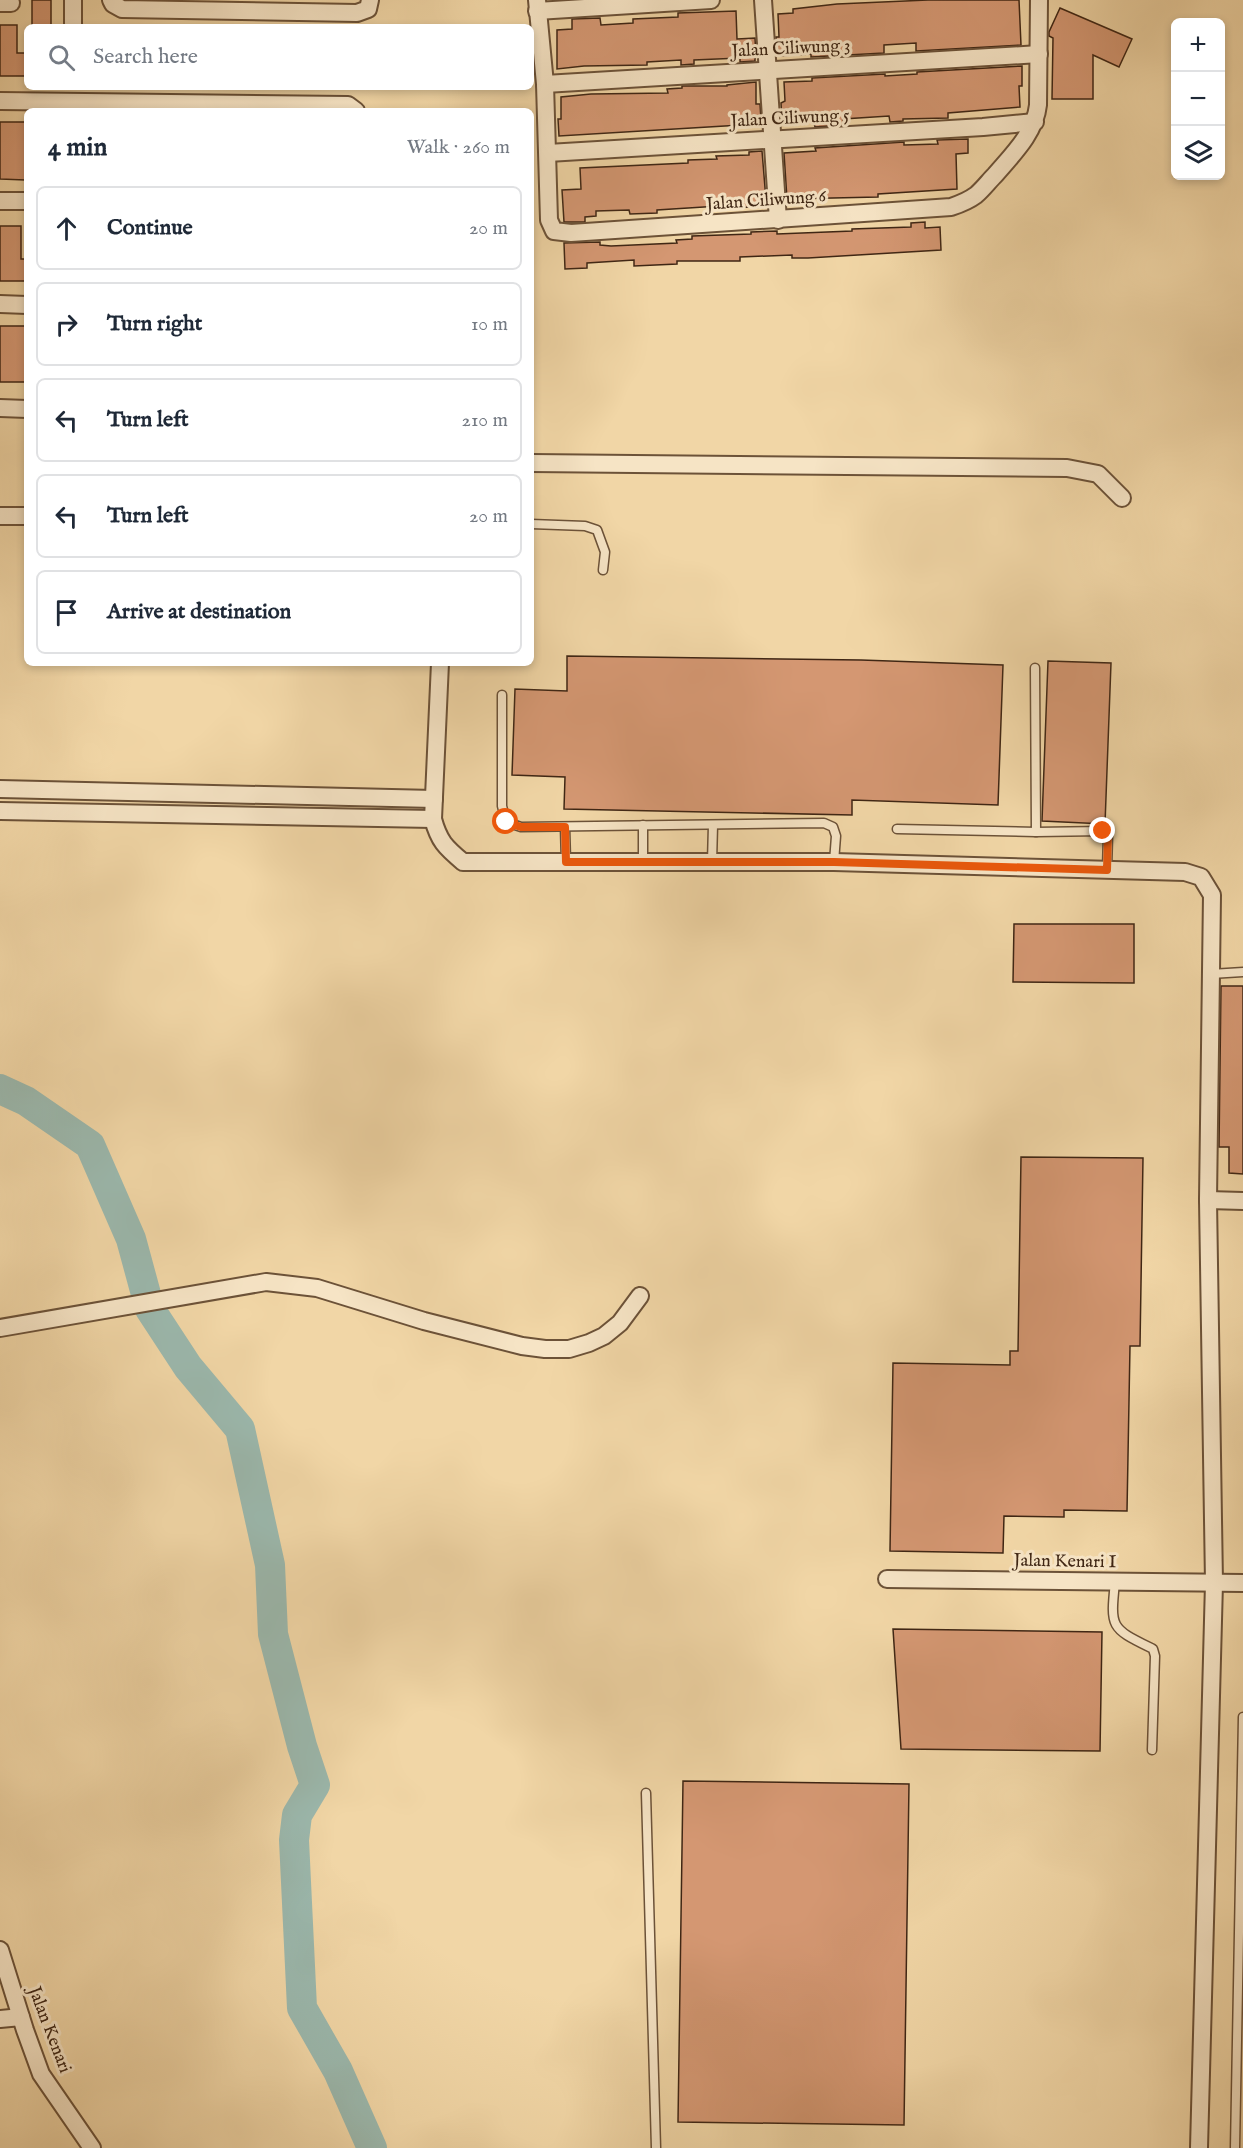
<!DOCTYPE html>
<html lang="en">
<head>
<meta charset="utf-8">
<style>
  :root { --surface:#fff; --page:#f6f6f7; --text:#1f2937; --muted:#747a83; --line:#e0e1e3 }
  body { margin:0; font-family:"IM FELL English",serif; background:var(--page); color:var(--text) }
  .controls { position:absolute; right:18px; top:18px; display:grid; overflow:hidden; border-radius:9px; box-shadow:0 3px 9px #0003 }
  .controls button { width:54px; height:54px; display:grid; place-items:center; padding:0; border:0; border-bottom:2px solid var(--line); background:var(--surface); color:var(--text); font:30px sans-serif }
  .stop { position:absolute; width:18px; height:18px; margin:-14px; border:4px solid #ea580c; border-radius:50%; background:#fff }
  .stop.end { background:#ea580c; border-color:#fff; box-shadow:0 2px 6px #0008 }
  .list { margin:0; padding:0; list-style:none }
  h2 { display:flex; justify-content:space-between; align-items:center; height:78px; margin:0; padding:0 24px; font-size:26px }
  h2 small { font-size:20px; font-weight:400; color:var(--muted) }
  .list li { display:grid; grid-template-columns:39px 1fr auto; gap:18px; align-items:center; box-sizing:border-box; height:84px; margin:0 12px 12px; padding:0 12px; border:2px solid var(--line); border-radius:9px }
  .list b { display:block; font-size:22px; white-space:nowrap }
  .list em { font-size:20px; font-style:normal; color:var(--muted) }
  .icon { flex:none; width:33px; height:33px; fill:none; stroke:currentColor; stroke-width:2; stroke-linecap:round; stroke-linejoin:round }
  .map { position:relative; flex:none; width:1243px; height:2148px; overflow:hidden }
  .search { position:absolute; background:var(--surface); box-shadow:0 3px 9px #0003; left:24px; top:24px; width:510px; height:66px; display:flex; align-items:center; gap:15px; box-sizing:border-box; padding:0 21px; border-radius:9px; color:var(--muted); font-size:22px }
  .panel { position:absolute; background:var(--surface); box-shadow:0 3px 9px #0003; left:24px; top:108px; width:510px; height:558px; border-radius:9px }
  .map>svg:first-child { display:block }
</style>
</head>
<body>
<div class="map">
<svg width="1243" height="2148" viewBox="0 0 1243 2148">
  <rect width="100%" height="100%" fill="#f1d6a6"/>
  <filter id="stains"><feTurbulence type="fractalNoise" baseFrequency=".00333" numOctaves="4"/><feColorMatrix values="0 0 0 0 .2 0 0 0 0 .09 0 0 0 0 .02 0 0 0 .5 -.17"/></filter>
  <radialGradient id="worn" r=".72"><stop offset=".6" stop-color="#630" stop-opacity="0"/><stop offset="1" stop-color="#630" stop-opacity=".3"/></radialGradient>
  <g fill="none" stroke-linecap="round" stroke-linejoin="round">
    <path stroke="#9bb8ad" stroke-width="30" d="M0,1089L26,1101L90,1145L131,1239L150,1309L188,1367L240,1429L270,1565L273,1634L302,1746L315,1785L297,1815L294,1840L302,2008L338,2071L372,2148"/>
  </g>
  <g fill="#d49772" stroke="#3f2614" stroke-width="1.5">
    <rect x="32" y="0" width="19" height="27"/>
    <path d="M928,0H1019L1021,45L916,51V43L884,45V53L811,57V54L777,56L776,37H779L778,14L793,13V9L837,4Z"/>
    <path d="M1060,8L1132,39L1119,67L1093,55V99H1052L1053,38L1049,36V32Z"/>
    <path d="M736,11L737,39L755,38L756,57H755V61L740,62V58L694,60V64L681,65V60L647,62V65L584,66L557,69V30L572,29V19L600,18L601,25L633,23V19L678,17V13Z"/>
    <path d="M0,25H17V53H27V76H0Z"/>
    <path d="M1022,66V86H1019L1020,107L948,113V118L903,119V121L890,122L889,116L843,119L844,125L815,127L813,119H782L781,103L785,101L784,82L812,81V78L885,74V76L917,74V72Z"/>
    <path d="M756,82V104H760L761,120L741,121V125L559,136L558,119H561V97L591,94L668,93L667,89L682,88V86H727V85Z"/>
    <path d="M0,122H25V180L0,179Z"/>
    <path d="M968,139V153L956,154L957,189L878,194V197L787,199L784,153L816,151L815,148L904,142V145L938,144L937,140Z"/>
    <path d="M762,151L766,200H764V203L749,204V207L735,208V205L657,210V213L630,214L629,210L596,211V216L585,217V222H564L562,190L581,189L580,168L688,163V160L717,159L716,156L749,155V152Z"/>
    <path d="M925,222V228L940,227L941,250L808,258H792V255L740,257V261H677V264L634,266V260L587,263V268L565,269L564,243L600,242V245L611,246L677,243L676,240L692,239V236L751,234V232L777,231V234L852,231V229L911,227V223Z"/>
    <path d="M0,226H21V259H26V281H0Z"/>
    <path d="M0,326H25L27,382H0Z"/>
    <path d="M567,656L861,660L1003,665L998,805L852,800V815L564,809L565,777L512,775L515,689L567,691Z"/>
    <path d="M1048,661L1111,663L1105,824L1042,821Z"/>
    <path d="M1014,924H1134V983L1013,982Z"/>
    <path d="M1221,986H1243V1174L1229,1173V1147H1219Z"/>
    <path d="M1021,1157L1143,1158L1140,1346H1130L1127,1511L1064,1510V1517L1004,1516L1003,1553L890,1551L893,1363L1010,1365V1351H1018Z"/>
    <path d="M893,1629L1102,1632L1100,1751L901,1749Z"/>
    <path d="M683,1781L909,1784L904,2125L678,2122Z"/>
  </g>
  <g fill="none" stroke-linecap="round" stroke-linejoin="round">
    <g stroke="#6c5238" stroke-width="11">
      <g id="service">
        <path d="M531,524L585,526L597,530L605,552L603,570"/>
        <path d="M502,695V806L506,822L521,827L824,823L833,827L836,836L834,862"/>
        <path d="M643,825V862"/>
        <path d="M565,827L566,862"/>
        <path d="M897,829L1036,832L1035,668"/>
        <path d="M1036,832L1103,831L1108,835L1107,870"/>
        <path d="M712,862L713,825"/>
        <path d="M1211,974L1243,972"/>
        <path d="M1115,1582C1110,1629 1111,1628 1153,1649L1155,1656L1152,1750"/>
        <path d="M646,1793L656,2148"/>
        <path d="M1235,2148L1243,1717"/>
      </g>
    </g>
    <g stroke="#6c5238" stroke-width="20">
      <g id="minor">
        <path d="M111,0L113,4L122,9L357,13L368,9L370,0"/>
        <path d="M537,0L545,84L549,220L554,231L571,233L951,207C960,204 968,201 976,195C983,189 989,181 995,175C1013,154 1035,133 1038,105L1039,0"/>
        <path d="M763,0L778,220"/>
        <path d="M0,3H11"/>
        <path d="M537,11L711,0"/>
        <path d="M73,27V0"/>
        <path d="M545,84L1039,54"/>
        <path d="M0,101L348,105L356,111"/>
        <path d="M548,153L983,127L1035,122"/>
        <path d="M0,201H27"/>
        <path d="M0,304L27,305"/>
        <path d="M0,408L27,409"/>
        <path d="M531,463L1067,468L1098,474L1122,498"/>
        <path d="M0,516H27"/>
        <path d="M440,663L433,819C439,841 445,847 463,862H834L1185,872L1201,877L1212,895L1208,1200L1214,1583L1199,2148"/>
        <path d="M0,789L434,799"/>
        <path d="M0,811L433,819"/>
        <path d="M1208,1200L1243,1201"/>
        <path d="M0,1328L266,1282L317,1288L424,1321L522,1346L545,1349H569L589,1343L604,1336L620,1323L640,1296"/>
        <path d="M887,1579L1243,1583"/>
        <path d="M0,1950L25,2030L41,2074L92,2148"/>
        <path d="M0,2019L21,2017"/>
      </g>
    </g>
    <use href="#service" stroke="#f6e4c5" stroke-width="8"/>
    <use href="#minor" stroke="#f6e4c5" stroke-width="16"/>
  </g>
  <g fill="none" stroke-linecap="round" stroke-linejoin="round">
    <path stroke="#ea580c" stroke-width="8" d="M506,822L521,827H565L566,862H834L1107,870L1108,835L1103,831"/>
  </g>
  <g text-anchor="middle" dominant-baseline="central" stroke-width="6" stroke-linejoin="round" paint-order="stroke">
    <g font-size="18" fill="#3f2614" stroke="#f6e4c5">
      <text transform="translate(791 49) rotate(-3)">Jalan Ciliwung 3</text>
      <text transform="translate(790 119) rotate(-3)">Jalan Ciliwung 5</text>
      <text transform="translate(766 201) rotate(-4)">Jalan Ciliwung 6</text>
      <text transform="translate(1065 1562) rotate(1)">Jalan Kenari I</text>
      <text transform="translate(49 2030) rotate(69)">Jalan Kenari</text>
    </g>
  </g>
  <rect width="100%" height="100%" filter="url(#stains)"/>
  <rect width="100%" height="100%" fill="url(#worn)"/>
</svg>
<div class="controls">
<button>+</button>
<button>−</button>
<button><svg class="icon" aria-label="layers" viewBox="0 0 24 24"><path d="M12 4l9 5-9 5-9-5zM3 14l9 5 9-5"/></svg></button>
</div>
<div class="stop" style="left:506px;top:822px"></div>
<div class="stop end" style="left:1103px;top:831px"></div>
<div class="search"><svg class="icon" aria-label="search" viewBox="0 0 24 24"><circle cx="10" cy="10" r="6"/><path d="M15 15l6 6"/></svg>Search here</div>
<section class="panel">
<h2>4 min<small>Walk · 260 m</small></h2>
<ul class="list">
<li><svg class="icon" aria-label="ahead" viewBox="0 0 24 24"><path d="M12 20V5M6 11l6-6 6 6"/></svg><div><b>Continue</b></div><em>20 m</em></li>
<li><svg class="icon" aria-label="right" viewBox="0 0 24 24"><path d="M7 20v-9h11M14 6l5 5-5 5"/></svg><div><b>Turn right</b></div><em>10 m</em></li>
<li><svg class="icon" aria-label="left" viewBox="0 0 24 24"><path d="M17 20v-9H6M10 6l-5 5 5 5"/></svg><div><b>Turn left</b></div><em>210 m</em></li>
<li><svg class="icon" aria-label="left" viewBox="0 0 24 24"><path d="M17 20v-9H6M10 6l-5 5 5 5"/></svg><div><b>Turn left</b></div><em>20 m</em></li>
<li><svg class="icon" aria-label="arrive" viewBox="0 0 24 24"><path d="M6 21V4h12l-3 4 3 4H6"/></svg><div><b>Arrive at destination</b></div></li>
</ul>
</section>
</div>
</body>
</html>
